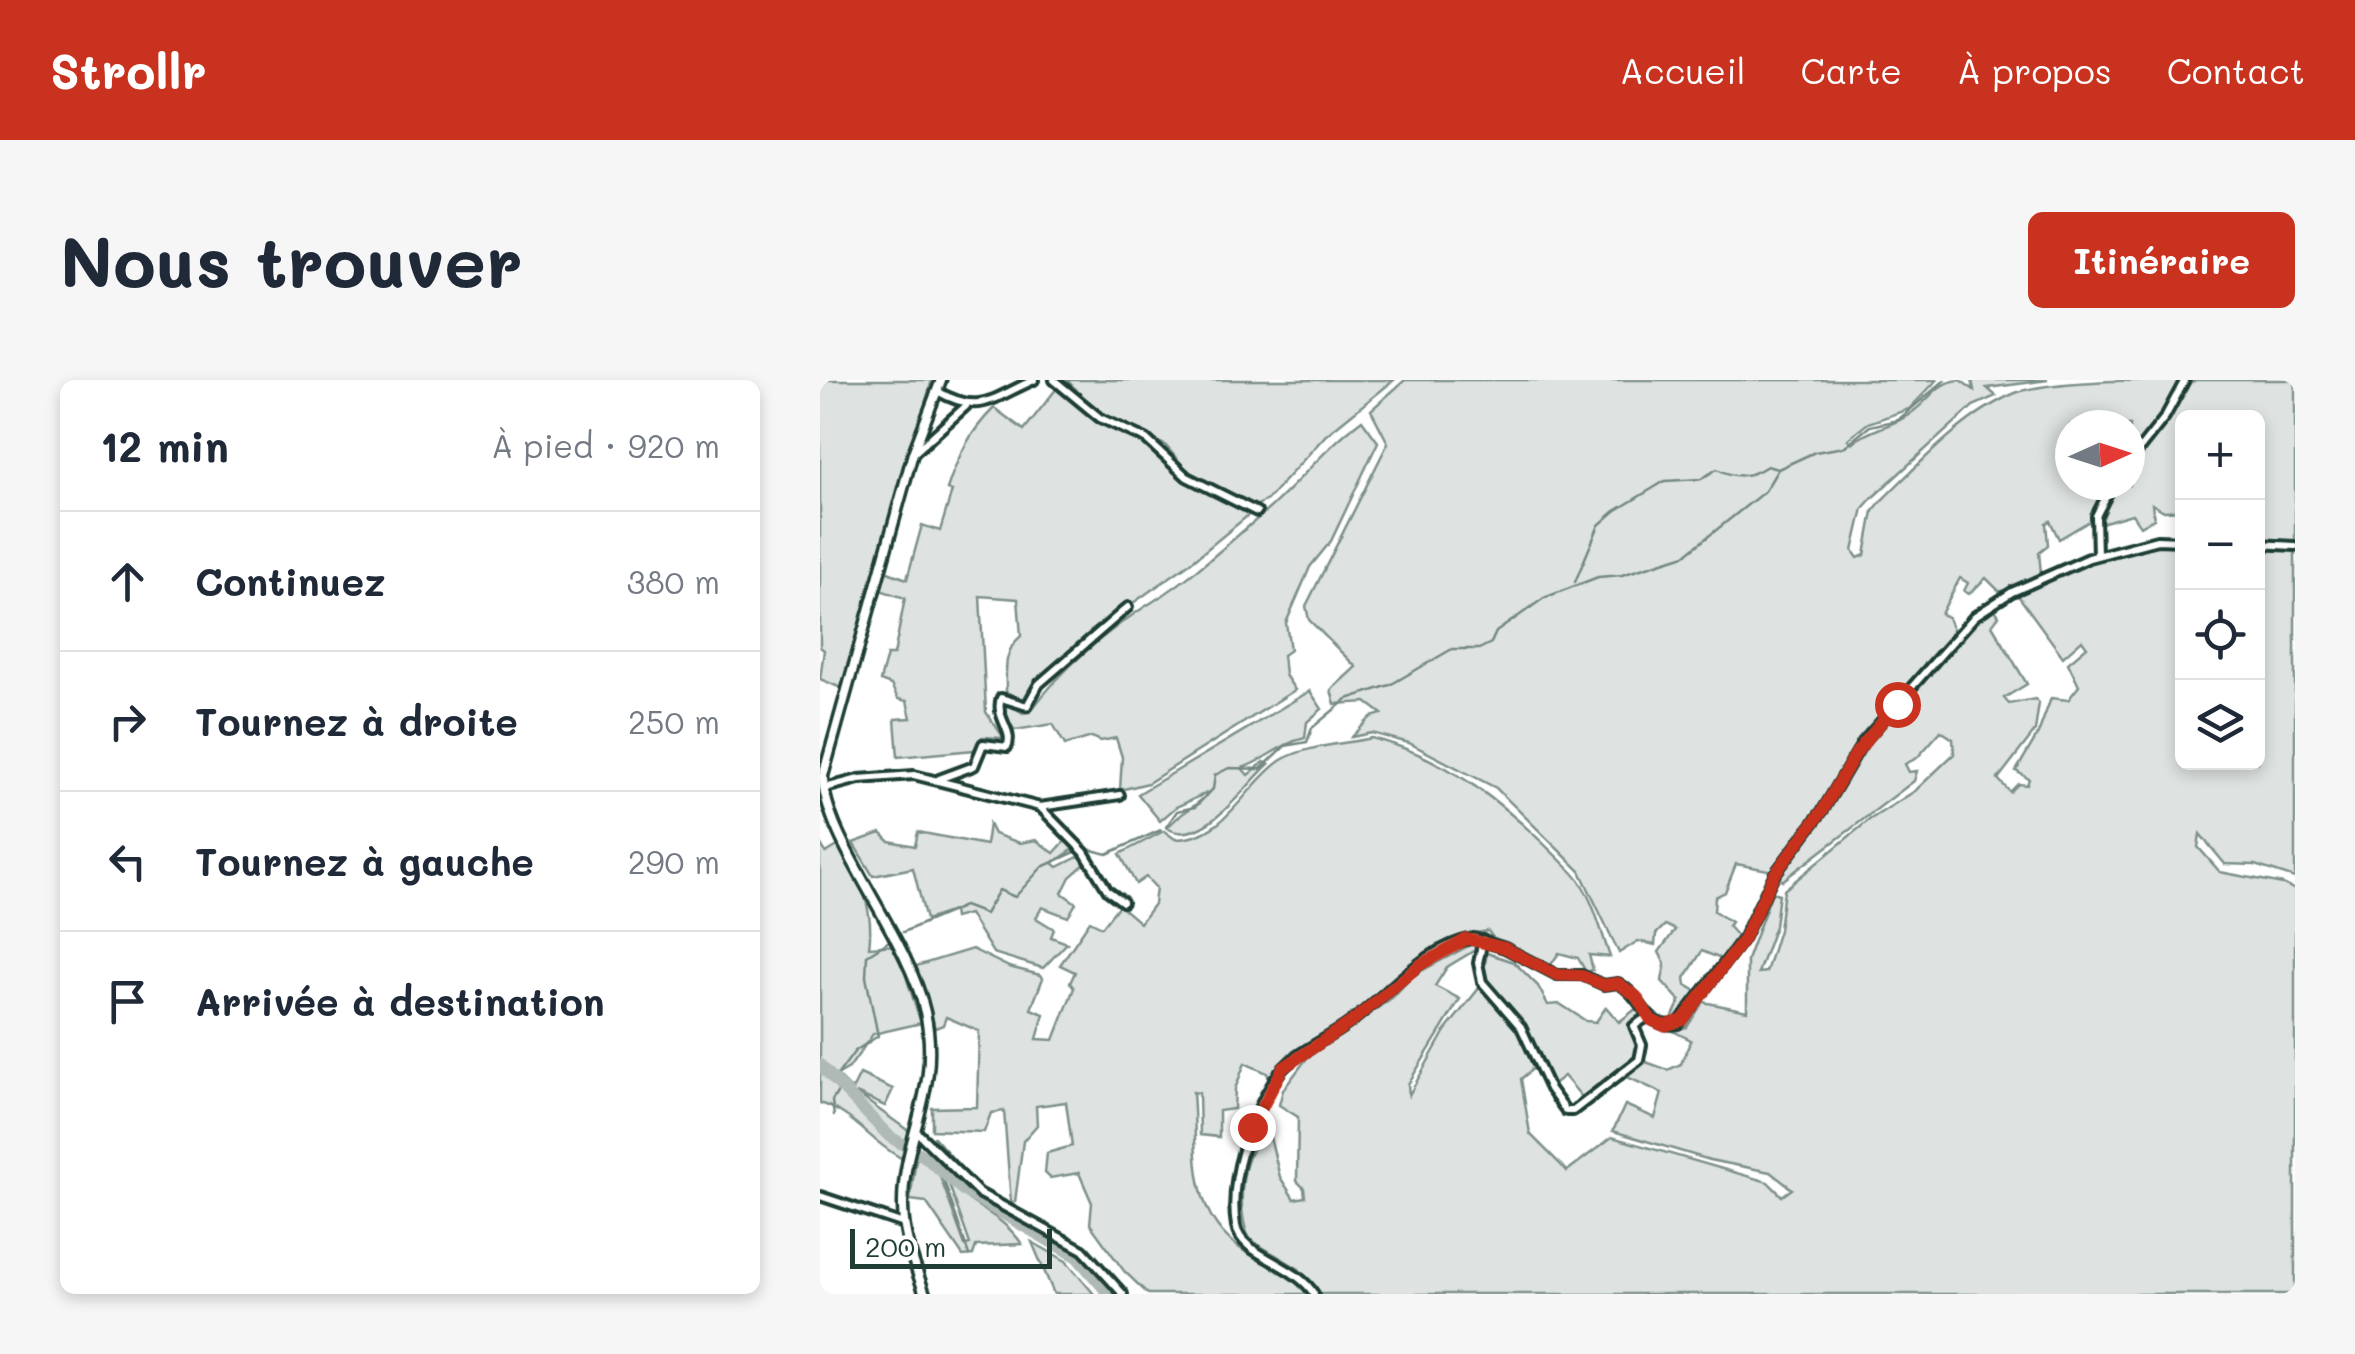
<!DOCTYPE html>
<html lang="fr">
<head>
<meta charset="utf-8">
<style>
  :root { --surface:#fff; --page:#f6f6f7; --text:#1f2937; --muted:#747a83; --line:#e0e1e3; --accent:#c8321e }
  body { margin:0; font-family:Mali,sans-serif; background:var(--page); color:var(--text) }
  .controls { position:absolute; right:30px; top:30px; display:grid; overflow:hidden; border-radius:15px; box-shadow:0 5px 15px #0003 }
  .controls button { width:90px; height:90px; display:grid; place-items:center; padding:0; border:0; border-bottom:2px solid var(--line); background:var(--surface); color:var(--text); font:50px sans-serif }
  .compass { position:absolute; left:1235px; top:30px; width:90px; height:90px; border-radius:50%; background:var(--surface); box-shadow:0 5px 15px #0003; rotate:87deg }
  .scale { position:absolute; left:30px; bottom:25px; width:202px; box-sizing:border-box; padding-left:10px; border:5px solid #1f3d34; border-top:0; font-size:28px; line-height:35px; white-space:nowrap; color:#1f3d34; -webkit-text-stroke:8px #fff; paint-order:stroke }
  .stop { position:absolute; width:30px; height:30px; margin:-22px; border:8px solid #c8321e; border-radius:50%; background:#fff }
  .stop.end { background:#c8321e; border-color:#fff; box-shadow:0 2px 10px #0008 }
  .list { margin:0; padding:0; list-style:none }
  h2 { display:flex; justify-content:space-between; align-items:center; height:130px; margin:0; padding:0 40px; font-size:42px }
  h2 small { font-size:32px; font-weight:400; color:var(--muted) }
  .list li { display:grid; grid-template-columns:65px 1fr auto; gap:30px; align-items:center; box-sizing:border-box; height:140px; padding:0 40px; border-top:2px solid var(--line) }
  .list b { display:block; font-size:38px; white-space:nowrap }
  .list em { font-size:32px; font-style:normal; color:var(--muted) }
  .icon { flex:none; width:55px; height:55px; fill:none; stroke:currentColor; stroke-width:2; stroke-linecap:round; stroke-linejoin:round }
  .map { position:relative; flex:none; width:1475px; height:914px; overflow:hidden; border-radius:15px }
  header { display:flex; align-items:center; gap:60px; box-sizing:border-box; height:140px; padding:0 50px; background:var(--accent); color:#fff }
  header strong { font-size:48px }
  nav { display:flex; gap:55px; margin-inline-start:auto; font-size:35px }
  .intro { display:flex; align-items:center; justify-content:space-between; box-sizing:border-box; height:240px; padding:0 60px }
  h1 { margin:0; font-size:70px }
  .button { padding:25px 45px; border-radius:15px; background:var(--accent); color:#fff; font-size:35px; font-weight:700 }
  main { display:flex; gap:60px; padding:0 60px }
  aside { flex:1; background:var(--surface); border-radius:15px; box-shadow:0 5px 15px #0003 }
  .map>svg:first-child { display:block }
</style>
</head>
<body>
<header>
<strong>Strollr</strong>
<nav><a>Accueil</a><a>Carte</a><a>À propos</a><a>Contact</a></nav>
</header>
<div class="intro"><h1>Nous trouver</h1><a class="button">Itinéraire</a></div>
<main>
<aside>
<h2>12 min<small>À pied · 920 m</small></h2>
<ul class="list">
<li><svg class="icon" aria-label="ahead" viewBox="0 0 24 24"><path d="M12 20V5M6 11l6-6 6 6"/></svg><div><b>Continuez</b></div><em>380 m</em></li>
<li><svg class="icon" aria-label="right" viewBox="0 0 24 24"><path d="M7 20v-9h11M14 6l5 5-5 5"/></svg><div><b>Tournez à droite</b></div><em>250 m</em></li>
<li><svg class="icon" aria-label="left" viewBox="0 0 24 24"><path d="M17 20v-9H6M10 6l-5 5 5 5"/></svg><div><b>Tournez à gauche</b></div><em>290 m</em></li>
<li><svg class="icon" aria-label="arrive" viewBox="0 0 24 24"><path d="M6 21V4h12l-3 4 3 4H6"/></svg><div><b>Arrivée à destination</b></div></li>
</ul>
</aside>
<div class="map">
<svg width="1475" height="914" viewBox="0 0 1475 914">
  <rect width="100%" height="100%" fill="#fff"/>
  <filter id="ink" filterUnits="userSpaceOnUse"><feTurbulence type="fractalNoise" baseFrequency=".01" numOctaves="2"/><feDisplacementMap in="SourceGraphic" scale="20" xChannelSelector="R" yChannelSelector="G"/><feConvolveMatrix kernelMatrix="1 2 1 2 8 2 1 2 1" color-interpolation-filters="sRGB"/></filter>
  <g filter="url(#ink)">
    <g fill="#dee3e2" stroke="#7e908b" stroke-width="2.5">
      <path d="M0,0H112L21,308L0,299L4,270L0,267Z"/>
      <path d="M247,0H574L506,55L447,120L435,126L374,98L345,65L279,34Z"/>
      <path d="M585,0H1117L1089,29L1048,43L1028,59L1032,63C1052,47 1077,46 1095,30C1112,17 1117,2 1140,0L1154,10L1152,0H1228L1167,8L1176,16L1153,26L1052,118L1043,128L1033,171L1038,178L1045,175L1053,131L1062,120C1100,83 1143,36 1193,14C1225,0 1324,0 1361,0L1344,35L1310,76V45H1250V105H1287L1271,140L1239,159L1230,141L1226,143L1228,165L1219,172L1221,194L1180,212L1166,198L1149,214L1144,211L1148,203L1140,198L1121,234L1128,237L1134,253L1045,355L994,438L953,491L916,484L905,512L895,517L894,531L911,542L908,546L917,556L901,579L882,571L865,598L866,605L876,611L863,635L851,640L860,621L842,601L845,584L839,572L855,550L845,545L836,554L835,565L818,561L799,573L760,491L676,408L589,363L552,353L532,357L551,337L562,334L546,322L515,324L511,310L536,287L489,240L486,226L568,63L551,30Z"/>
      <path d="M1376,0H1475V163L1438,160V38H1362V130L1344,131L1332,124L1334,139L1320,146L1312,134L1281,143L1296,105H1310V84L1367,4Z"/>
      <path d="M237,8L272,38L318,57L370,102L431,133L370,183L266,256L214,301L203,320L186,312C186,290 183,271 201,256L198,219L160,216L166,332L184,358L162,357L154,370L78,377L75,339L91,338L87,321L78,319L71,305L60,301L67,275H74L85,218L60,210L65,191L87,199L102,145L120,151L132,111L127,109C138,76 149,53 174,28L204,50Z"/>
      <path d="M542,40L558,62L511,161L490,187L466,243L470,270L463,275L465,295L475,310L328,403L300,410L302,377L296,358L281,361L272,357L245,365L233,344L195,350L185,338V322L203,333L210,332C245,284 290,248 340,217C374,195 405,166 436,140C474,109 503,69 542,40Z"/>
      <path d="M1339,164L1362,166V382H1438V167L1475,169V498L1435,485L1405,484L1380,454L1378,467L1400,492L1463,504L1475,510V914H499L479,889L429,859C417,829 419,779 443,755L450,757L460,797L474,819L485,817L484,808L477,801L478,737L459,725L463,710L487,678L573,617L592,596L654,563L655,570L627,587L615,606L640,619L588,704L589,715L625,651L660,607L697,647L717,685L701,699L710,754L747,791L792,757L948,802L962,816L972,809L950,792L890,780L793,751L805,725L835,738L842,713L807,697L826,682L848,690L861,684L871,660L851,650L867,647L883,622L927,631V580L952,512L959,514L955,546L938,593L946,592L959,550L964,510L1049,440L1095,411L1134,374L1133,359L1121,351L1097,378L1085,384L1089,392L1097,391L1094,401L962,501L959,498L1051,359L1137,259L1173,226L1179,236L1172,245L1207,304L1184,318L1189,324L1215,319L1219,323L1215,351L1178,399L1190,412L1198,404L1207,405L1209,399L1196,391L1218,354L1231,318L1248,320L1259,306L1248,283L1267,267L1262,260L1243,277L1197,214L1275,180Z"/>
      <path d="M490,311L502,329L487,342L485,358C459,364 446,380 422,388L428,395L444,382L449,384C426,404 383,470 347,448C360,432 378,426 391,411L356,427L340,441L318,414Z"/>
      <path d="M552,358C634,379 695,433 753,493C772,513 781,551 790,577L769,575L773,590L766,592L758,578L739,573L730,586L673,558L668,551L642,556L606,574L529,637L469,674L449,699L447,693L425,683L415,709L414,729L399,731V757L380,755L379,713L373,712C378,776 366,839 432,876C454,889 473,892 489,914H328L304,891L270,844L272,823L259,793L230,798L225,793L227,773L252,766L246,722L216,726L217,745L203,761L195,822L191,823L184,731L171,733L164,752L112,750V728L157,727L159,651L126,637L123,645L115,648L96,586L152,569L189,587L220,595L223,598L211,629L224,634L217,659L234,660L254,608L250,603L255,592L240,585L270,541L282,547L299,525L320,543L334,524L336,508L326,497L316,504L300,474L344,451L355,459C406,459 424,406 460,381C483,366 525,364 552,358Z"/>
      <path d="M169,444L174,454L200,463L216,460L234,473L246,460L255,468L233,483L238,487L262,475L267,482L250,497L242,513L256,523L248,537L222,527L216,538L234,549L231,557L247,563L223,588L173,573L149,534L134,538L133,531L106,540L93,488L53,496L33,463L61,453L69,461L95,466L98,452L166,465Z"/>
      <path d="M0,463L6,473L21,464C38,499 55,526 49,567L76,565L101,643L53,654L29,688L17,695L32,710L40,694L73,709L65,726L36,713L90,752L83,779C52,764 34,733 0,723Z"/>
      <path d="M667,573L694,582L718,606L728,625L740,624L766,641L776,642L786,627L799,642L817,628L820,634L809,644L817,665L815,678L762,717L744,696L732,705L705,644L663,595Z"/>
      <path d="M102,778L118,791L145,865L150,864L126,796C147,829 178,829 202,864L156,866L153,875L143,876L106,822L90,820L96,779Z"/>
      <path d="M212,862L246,881L274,914H234Z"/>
    </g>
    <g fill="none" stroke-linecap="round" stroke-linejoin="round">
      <g stroke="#758883" stroke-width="2.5">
        <path d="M755,202L779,145L795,131L845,101L881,99L897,89C915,98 929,98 947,86L957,89"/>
        <path d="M346,447L357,431L375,427L393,409L395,395L409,388L441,389L465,366L487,362L492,348L527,319L570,305L632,269H659L671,263L676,252L724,218L778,197L802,195L865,175L945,111L958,89L995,72L1024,67L1050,46L1078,40L1125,0"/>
        <path d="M83,552L144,526L165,534L179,510L195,517L222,487L264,468L287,474L341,450"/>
        <path d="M13,701L35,671L58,656L46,597L47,575L71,560"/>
        <path d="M14,736L12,721L20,708"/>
        <path d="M114,757L159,808"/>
        <path d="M120,789L149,875"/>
      </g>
      <path stroke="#afbab7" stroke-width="12" d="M0,685L70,757L104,776L144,811L257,877L289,914"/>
      <g stroke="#1f3d34" stroke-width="14">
        <g id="street">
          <path d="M234,0L280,38L326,59L367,97L437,132"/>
          <path d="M117,11C161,36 172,18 214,0"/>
          <path d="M94,73L146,26"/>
          <path d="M1310,81L1345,37L1365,0"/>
          <path d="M1438,164L1475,166"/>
          <path d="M1277,175L1276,136L1292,105"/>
          <path d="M119,399L154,386L163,364L187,367C195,351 174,337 181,318L207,326L219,304L308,227"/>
          <path d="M5,408L39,399L94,395L220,427L264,472L288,511L303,522"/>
          <path d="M220,427L300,415"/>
          <path d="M663,560L658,583L662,602L701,647L730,709L746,731H753L819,680L822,665L814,646L827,637"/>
          <path d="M98,753L159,813L263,870L303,914"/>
          <path d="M0,816L84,844"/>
          <path d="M494,914C475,883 421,876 416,846C408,798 430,739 455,699C471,673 504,662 528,644C567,616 604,566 654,558L685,568L737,595H762L784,605L798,603C824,617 824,650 858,644L923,559L954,495L1003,430L1043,362L1155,236L1192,212L1269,178L1337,160L1362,161"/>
        </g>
      </g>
      <g stroke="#1f3d34" stroke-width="15">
        <path id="secondary" d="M105,914C95,886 83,856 83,826C82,756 122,711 105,632C88,555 4,461 3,396L93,73L121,0"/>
      </g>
      <use href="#street" stroke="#fff" stroke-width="6"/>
      <use href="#secondary" stroke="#fff" stroke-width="8"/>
    </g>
  </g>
  <g fill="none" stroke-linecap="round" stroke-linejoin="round" filter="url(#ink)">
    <path stroke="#c8321e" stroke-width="12" d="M432,747L463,688L530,643L600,585L647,559L685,568L737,595L762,596L784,605L798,603L816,616L831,640L844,646L863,640L923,560L954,495L1003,430L1036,373L1077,324"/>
  </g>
</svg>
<div class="controls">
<button>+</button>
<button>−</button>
<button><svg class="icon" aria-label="locate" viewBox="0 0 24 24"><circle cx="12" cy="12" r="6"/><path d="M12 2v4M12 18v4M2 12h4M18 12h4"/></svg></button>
<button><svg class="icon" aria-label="layers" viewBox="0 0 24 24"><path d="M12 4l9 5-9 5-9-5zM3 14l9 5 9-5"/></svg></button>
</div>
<svg class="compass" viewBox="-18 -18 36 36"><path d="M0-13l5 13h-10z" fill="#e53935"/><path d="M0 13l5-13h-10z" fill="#747a83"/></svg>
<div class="scale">200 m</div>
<div class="stop" style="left:1077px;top:324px"></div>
<div class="stop end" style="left:432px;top:747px"></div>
</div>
</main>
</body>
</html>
